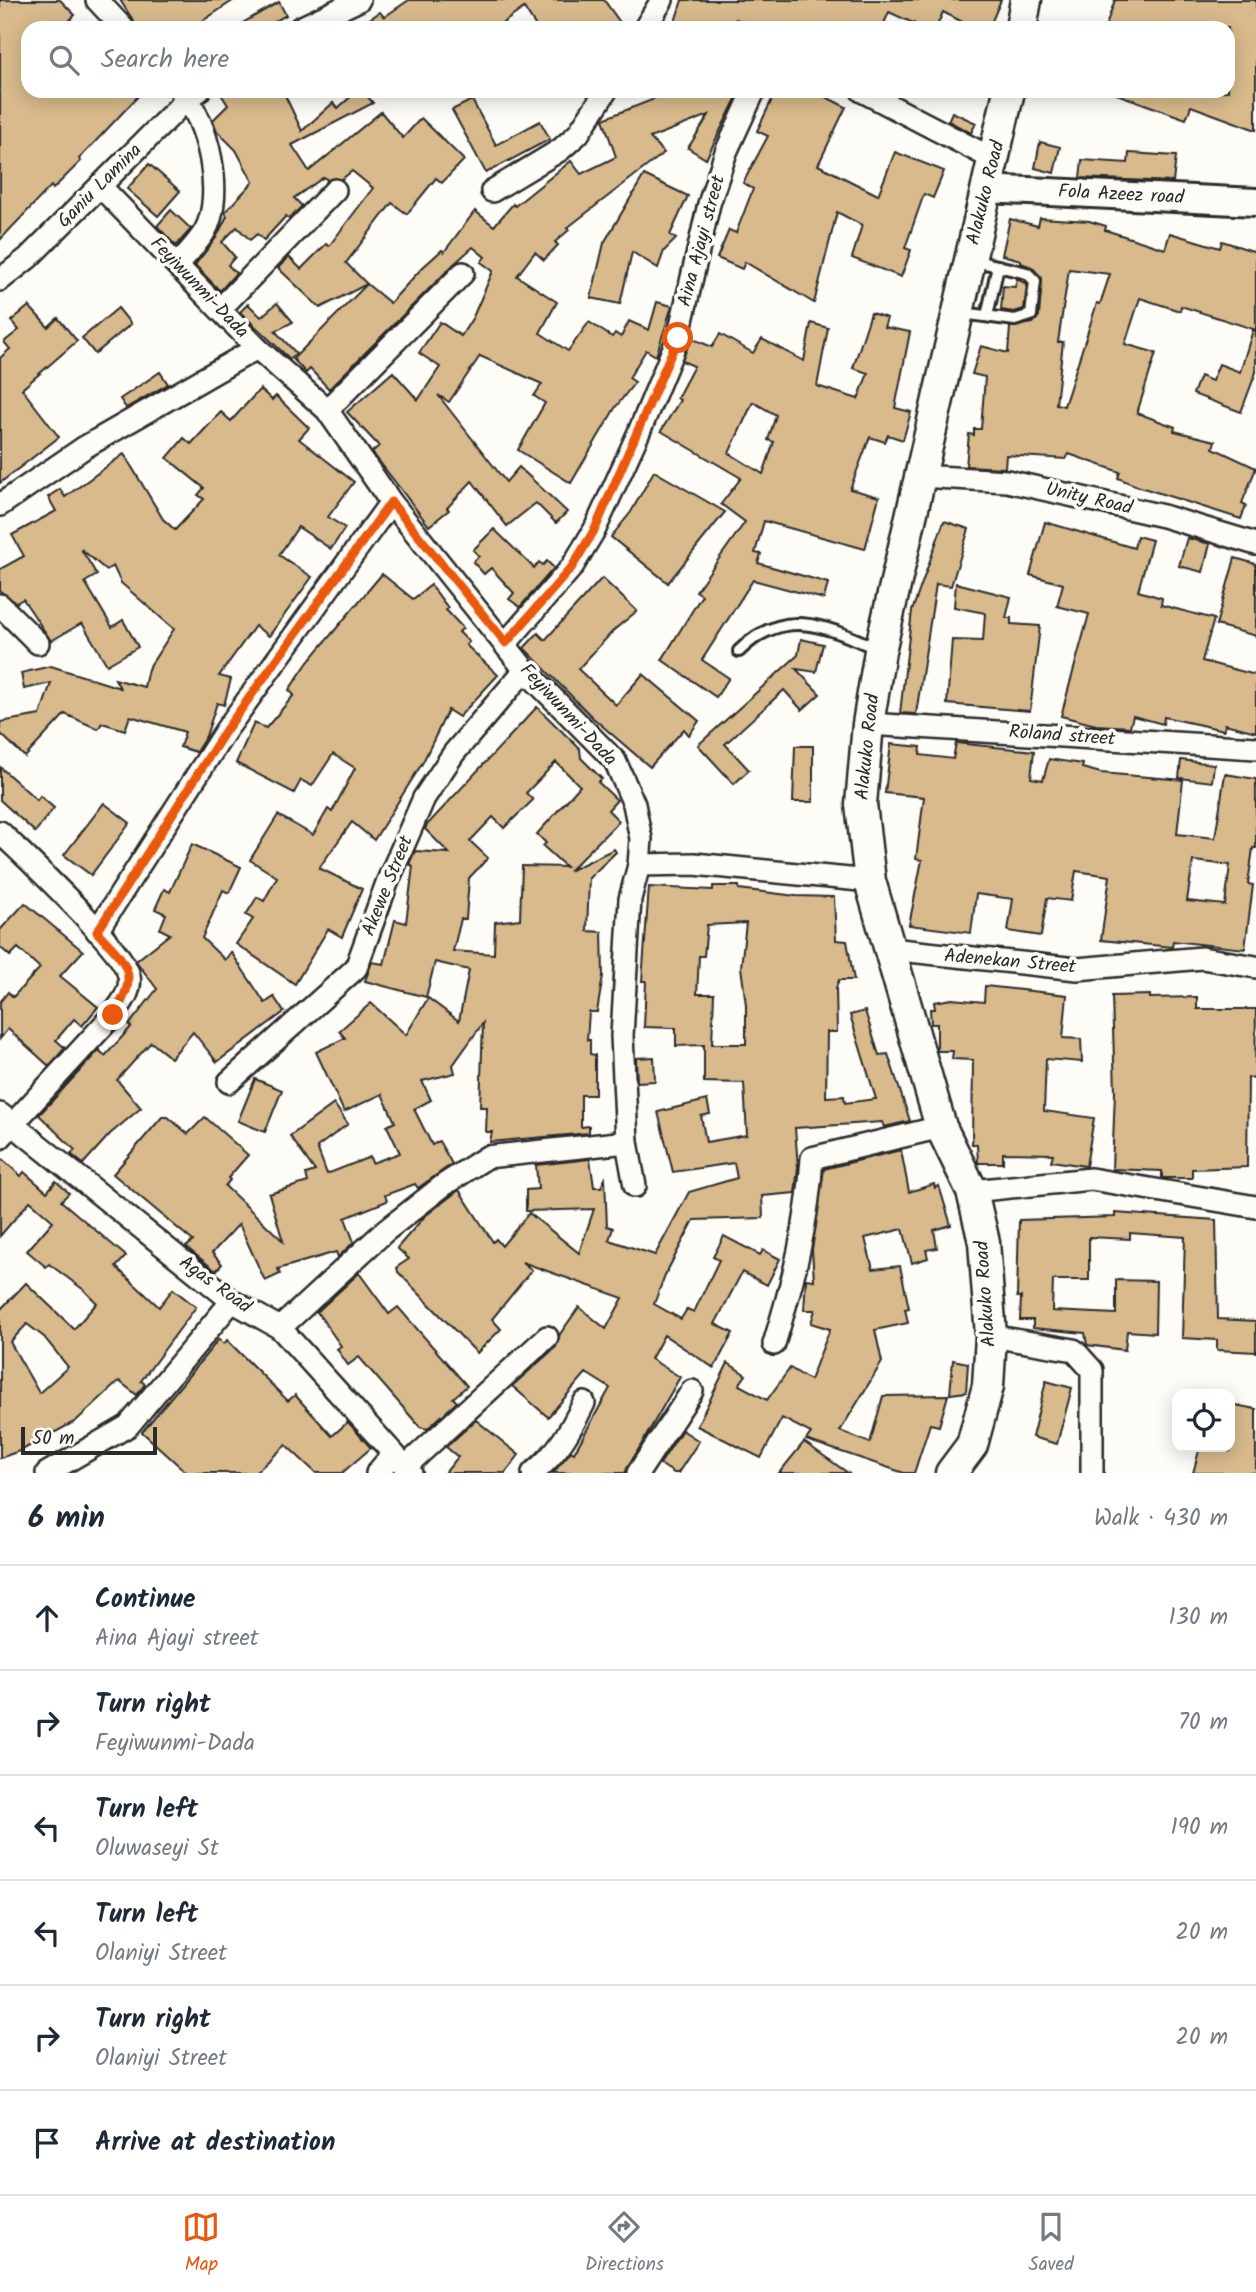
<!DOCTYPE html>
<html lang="en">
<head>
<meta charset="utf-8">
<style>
  :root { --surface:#fff; --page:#f2f2f3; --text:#1f2937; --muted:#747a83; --line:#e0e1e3; --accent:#ea580c }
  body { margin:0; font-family:Kalam,sans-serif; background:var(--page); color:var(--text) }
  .controls { position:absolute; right:21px; bottom:21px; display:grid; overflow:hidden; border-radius:14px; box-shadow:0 4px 18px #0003 }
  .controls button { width:63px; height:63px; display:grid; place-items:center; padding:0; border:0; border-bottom:2px solid var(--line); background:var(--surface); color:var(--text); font:35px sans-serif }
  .scale { position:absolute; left:21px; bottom:18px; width:136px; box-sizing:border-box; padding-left:7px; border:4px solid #2b2b2b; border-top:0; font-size:19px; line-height:24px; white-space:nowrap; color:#2b2b2b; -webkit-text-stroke:5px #fdfcf7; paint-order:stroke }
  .stop { position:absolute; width:21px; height:21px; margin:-16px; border:5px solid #ea580c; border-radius:50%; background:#fff }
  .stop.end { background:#ea580c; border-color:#fff; box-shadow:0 2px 7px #0008 }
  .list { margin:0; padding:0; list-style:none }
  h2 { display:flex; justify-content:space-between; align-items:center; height:91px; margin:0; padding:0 28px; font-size:30px }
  h2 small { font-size:23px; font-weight:400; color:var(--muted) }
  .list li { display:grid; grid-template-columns:46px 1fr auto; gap:21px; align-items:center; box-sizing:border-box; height:105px; padding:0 28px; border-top:2px solid var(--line) }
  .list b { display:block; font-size:26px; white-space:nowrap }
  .list p { margin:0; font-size:23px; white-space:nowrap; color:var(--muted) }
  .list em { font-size:23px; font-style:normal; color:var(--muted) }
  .icon { flex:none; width:38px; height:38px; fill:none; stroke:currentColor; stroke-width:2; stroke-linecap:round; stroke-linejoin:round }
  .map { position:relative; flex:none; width:1256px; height:1473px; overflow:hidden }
  .search { position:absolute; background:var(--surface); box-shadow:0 4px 18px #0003; left:21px; right:21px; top:21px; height:77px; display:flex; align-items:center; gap:18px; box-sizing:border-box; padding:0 24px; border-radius:21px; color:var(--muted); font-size:26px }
  .sheet { height:721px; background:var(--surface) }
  nav { display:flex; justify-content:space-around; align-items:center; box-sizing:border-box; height:98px; border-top:2px solid var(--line); background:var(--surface); font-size:19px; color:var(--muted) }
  nav a { display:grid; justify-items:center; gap:4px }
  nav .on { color:var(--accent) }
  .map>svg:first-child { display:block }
</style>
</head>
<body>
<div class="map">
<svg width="1256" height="1473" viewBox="0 0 1256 1473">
  <rect width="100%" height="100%" fill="#fdfcf7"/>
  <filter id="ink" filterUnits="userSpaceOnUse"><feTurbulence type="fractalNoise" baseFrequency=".0143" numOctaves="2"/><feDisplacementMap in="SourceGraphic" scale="14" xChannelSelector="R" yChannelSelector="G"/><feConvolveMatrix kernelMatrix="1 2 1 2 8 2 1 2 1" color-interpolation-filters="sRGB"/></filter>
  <g filter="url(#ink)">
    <g fill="#d8ba8c" stroke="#2b2b2b" stroke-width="2" fill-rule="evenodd">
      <path d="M0,0H60L75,15L70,20L79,28H28V91H143L79,159L81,161L53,189L51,186L0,240Z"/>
      <path d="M120,0H234L192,28H138Z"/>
      <path d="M409,0H604L624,28H537L524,8L496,28H356L380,12L384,17Z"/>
      <path d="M682,0H1001L989,28H974L943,12L936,28H924L889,12L882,28H762L736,19L733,28H683L674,25Z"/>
      <path d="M1115,0H1256V130L1191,106L1186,119L1114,93L1228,91V28H1105Z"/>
      <path d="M279,2L286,15L263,28H234Z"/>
      <path d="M219,91H283L302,131L333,103L338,108L357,91H363L373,103L292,145L309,171L381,112L403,138L421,118L464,160L442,183L436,178L407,214L392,203L346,263L367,284L320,308L278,268L289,257L301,269L326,244L329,246L373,188L352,171L342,179L327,180L324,177L294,198L302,206L289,219L286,216L264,240L257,234L250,240L237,227L222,242L235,257L228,265L236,273L220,291L195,265L216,238L227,216L225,212L253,182L236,150L217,131L213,120L228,105Z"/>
      <path d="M662,91H740L706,159L688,148L709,115L650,138L664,153L567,228L569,230L555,242L558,245L544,260L535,252L517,276L557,302L540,333L568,351L589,322L612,337L615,333L621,337L629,321L649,330L657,302L672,306L656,356L646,350L629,378L635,382L615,408L571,483L518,450L545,403L534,396L542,384L480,356L449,402L438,395L506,482L519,467L567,512L556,523L536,503L507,526L472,481L447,508L449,510L429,526L372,452L379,446L347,412L393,372L418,400L440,367L419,353L440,322L461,336L473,317L493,271L481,262L485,257L473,247L454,264L329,389L310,369L306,373L293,359L367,284L390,303L422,268L442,250L444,252L475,211L494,226L513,204L515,206L571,161L581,174L616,157L603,119L652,100Z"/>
      <path d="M776,91H814L846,107L818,165L878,195L895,152L944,171L933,198L924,194L905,248L911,250L901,277L852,258L862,225L837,212L814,303L745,262L742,269L717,258L729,230L736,233L753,189L743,183L768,136L757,131Z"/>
      <path d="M472,100L496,145L540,121L550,139L486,173L452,110Z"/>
      <path d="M952,112L976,123L971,133L948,121Z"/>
      <path d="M1040,142L1060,147L1054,173L1035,168Z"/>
      <path d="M1129,153L1176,156L1173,182L1080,178L1082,160L1128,163Z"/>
      <path d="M149,164L180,191L158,216L127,189Z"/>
      <path d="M644,175L688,196L670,235L676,239L664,251L658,268L632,252L620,304L591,298L604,243Z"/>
      <path d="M171,210L191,229L176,246L157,226Z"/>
      <path d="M1040,218L1089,221L1106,226L1105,230L1165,249L1170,233L1220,248L1222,241L1256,252V330L1181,306L1180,311L1140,298L1125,344L1156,353L1137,413L1175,427L1174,431L1215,441L1213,448L1256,468L1242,503L1246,505L1241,519L1137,486L1118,478L1120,472L1069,454L1066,459L1006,455L1005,468L966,466L969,434L974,435V429H981L985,377L972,374L981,346L1008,353L1010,327L1033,323L1039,316L1042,278L1032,267L1021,263V260L1002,255L1010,219L1038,226ZM1069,269L1110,274L1100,304L1097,303L1064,406L1056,404L1063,342H1058Z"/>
      <path d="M1017,279L1027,284L1024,309L1014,312L1001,310L1003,286L1015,287Z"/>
      <path d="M277,303L293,322L275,331L296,353L290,359L240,312L248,304L261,317Z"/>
      <path d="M29,306L48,327L58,318L77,341L22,389L59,437L0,483V358L10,349L4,342L19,330L11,321Z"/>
      <path d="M118,308L131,324L95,354L82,338Z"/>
      <path d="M871,313L887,318L884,327L910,332L895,408L911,412L903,440L888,435L885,442L870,437L850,489L879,497L865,549L764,521L755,553L761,554L758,563L828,583L824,599L753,580L702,660L729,678L716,697L662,660L702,595L696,591L745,522L721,504L741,478L661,431L680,400L677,398L694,366L682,361L691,338L712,347L720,334L753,353L762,339L804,361L811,323L828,328L817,386L858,399L868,373L853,368ZM753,402L776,415L768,440L774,442L763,474L729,453Z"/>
      <path d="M1253,330L1256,331V372L1241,412L1193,394L1200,376L1212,381L1219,364L1240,372Z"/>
      <path d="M160,372L168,384L126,408L120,399Z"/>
      <path d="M260,389L272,400L276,396L309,428L299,439L354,482L328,517L345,528L331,549L298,527L279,555L312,577L269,636L255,626L219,676L231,679L224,705L217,703L206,736L196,752L180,747L185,732L130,716L125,730L102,723L98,729L65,714L25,757L0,733V722L40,715L51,683L24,689L21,673L51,666L120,688L115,679L144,687L148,669L174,629L121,583L113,566L106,570L81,549L97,575L85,582L112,627L123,620L138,647L107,665L82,623L51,641L23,599L16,603L0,591V569L24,556L12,535L56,511L48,497L60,489L65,497L124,454L163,519L175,530L204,499L198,495L204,488L167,458L184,438L191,444L221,412L231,421Z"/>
      <path d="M654,471L725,512L668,583L611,537L631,512Z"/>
      <path d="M944,521L969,529L951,586L936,584L916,714L900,713L912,611Z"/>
      <path d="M1045,522L1134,548L1137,536L1152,540L1138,591L1162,598L1161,605L1214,619L1202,661L1256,675V732L1225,724L1224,730L1164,717L1163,724L1133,716L1130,727L1096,725L1061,716L1089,614L1057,606L1063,584L1030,575Z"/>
      <path d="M494,529L534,568L539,562L543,565L547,561L554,568L520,607L509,599L514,593L491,568L484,574L473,562L479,556L473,550Z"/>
      <path d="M1187,538L1210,544L1203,572L1179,566Z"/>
      <path d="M1235,558L1256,564V636L1216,625Z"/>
      <path d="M382,574L413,599L431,585L448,608L446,610L463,628L459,632L469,642L466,645L498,675L459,717L448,710L423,762L374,840L352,822L319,868L362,889L342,937L328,929L295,984L236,944L253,919L246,915L257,897L264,901L277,877L250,860L278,815L313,835L328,809L332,812L355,768L333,754L312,786L301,780L294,793L236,763L254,723L266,728L294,695L289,690L308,662Z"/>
      <path d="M602,578L637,611L615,629L578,669L616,705L643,674L699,721L689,735L684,729L650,767L593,718L524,648L538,633L545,640Z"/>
      <path d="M956,583L1011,597L1006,618H1011V624L1040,626L1030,711L947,704L952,640L983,641L985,613L954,607Z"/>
      <path d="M801,639L823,644L816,672L796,669L820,694L802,710L784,690L725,744L749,770L734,784L698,745L798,655Z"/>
      <path d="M537,707L580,749L581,758L602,779L598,782L617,800L608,810L619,821L569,871L614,849L616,852L589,878L587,931L602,932L603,976L597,1012H589L587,1040H590V1054L595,1055V1095H581V1127L589,1126V1133L490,1142L492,1132H486L487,1107H480L483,1023L453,1065L455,1073L422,1081L431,1100L414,1109L432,1145L439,1141L452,1164L418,1188L415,1184L385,1195L387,1201L345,1218L354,1242L338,1257L336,1252L278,1269L280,1274L265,1281L239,1224L212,1253L222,1264L216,1271L186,1247L193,1241L113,1174L162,1117H168L188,1134L205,1117L248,1155L228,1178L230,1180L225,1186L283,1241L269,1194L308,1182L306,1174L315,1171L290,1136L334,1104L348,1124L317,1147L327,1174L370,1157L372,1163L400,1153L387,1126L395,1122L382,1094L344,1112L316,1052L345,1038L339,1031L371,1003L406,1035L428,998L459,1021L469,970L435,962L426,997L365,981L372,962L384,964L395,920L406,923L413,866L409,864L415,851L449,853L425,829L427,825ZM556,762L580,786L537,834L546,843L543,846L566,867L522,866L520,919L495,922L494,954L453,951L461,919H466L469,878L488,858L470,841L493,817L504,828L533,800L526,793Z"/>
      <path d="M956,743L1034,751L1031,778L1043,780L1049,759L1083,764L1082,768L1101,773L1183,780L1177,834L1215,838L1225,774L1256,779V848H1253L1248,884L1253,885L1245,949L1173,941L1172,947L1101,940L1110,876L1076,871L1071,901L1047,898L1041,936L1008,931L1013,899L976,894L971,933L909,925L922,860L916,859L924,797L885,793L891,744L921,747L920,755L953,759ZM1193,861L1230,865L1225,905L1187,901Z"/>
      <path d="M795,746H813V802H793Z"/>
      <path d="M1181,760L1214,764L1212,782L1179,778Z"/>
      <path d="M0,767L37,800L40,796L54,808L35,832L0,800Z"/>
      <path d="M104,803L130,823L91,875L64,855Z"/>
      <path d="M192,844L241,867L229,893L223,890L202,938L225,960L231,952L265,1003L274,997L284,1012L217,1062L193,1032L171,1058L151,1042L117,1080L141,1108L110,1134L83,1164L71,1154L75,1150L39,1115L99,1050L105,1056L131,1027L129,1025L157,989L136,961L170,934L160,929L166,914L155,909L164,889L170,892Z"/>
      <path d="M713,886H739V889L796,896L834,897L836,940L847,941L854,980H839L836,988L837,1032H827L826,1097L844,1096L845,1103L876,1099L850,1015L865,1011L879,1055L888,1054L910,1121L884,1127L882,1122L795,1128L798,1167L795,1193L762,1196L763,1218L694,1220L665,1275L654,1304L681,1319L687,1309L694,1312L719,1260L713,1257L724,1236L760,1255L763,1250L780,1259L767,1285L742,1272L715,1324L733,1333L714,1368L664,1335L651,1359L680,1377L625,1473H553L571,1451L574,1453L610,1388L586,1373L548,1417L512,1386L556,1347L560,1334L579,1307L606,1329L623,1298L522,1262L532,1270L492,1319L501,1329L477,1353L398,1272L397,1267L409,1259L397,1248L425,1216L459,1190L493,1242L496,1239L502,1246L529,1213L579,1253L594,1209L526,1211V1190L538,1189L536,1165L590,1159L594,1187H601L605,1179L607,1226L613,1228L609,1240L655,1255L689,1192L737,1178L734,1163L673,1172L658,1112L707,1100L710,1114L701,1116L706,1142L747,1135L744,1083L704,1082V1045L676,1046V1028L644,1027L646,981H642L649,887L713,890ZM746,923L741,967L746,1005V1044H712L714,994H697L699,956H704L707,925Z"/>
      <path d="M25,903L83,951L60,976L98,1007L82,1026L74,1019L56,1040L65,1048L49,1066L8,1029L0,1039V1002L8,992L13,997L40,968L18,948L10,956L0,947V930Z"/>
      <path d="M985,986L1067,995L1063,1038L1081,1039L1082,1062L1046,1059L1044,1111L1094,1118L1086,1166L1051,1161L1053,1154L1003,1153V1163H978L977,1144H972L973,1060L952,1059L953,1051H937V1024H931L930,1009H935L934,1002L952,999L984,1002Z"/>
      <path d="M1150,995V998L1197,997V1009H1256L1255,1078H1248L1247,1167L1192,1169V1178H1162V1171L1112,1169L1115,1092L1112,996Z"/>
      <path d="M654,1057L655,1081L637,1082L636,1058Z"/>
      <path d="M255,1079L282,1090L265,1132L238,1121Z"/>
      <path d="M901,1150L909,1192L934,1184L935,1188L939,1186L951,1225L934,1230L937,1248L926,1250L928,1258L912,1263L903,1229L865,1238L873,1269L900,1266L909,1308L905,1309L908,1323L875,1330L882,1362L840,1431L870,1443L883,1396L948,1395L939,1426L930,1424L914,1473H904L806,1440L811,1433L782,1418L761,1458L697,1426L728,1363L746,1375L739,1385L767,1400L790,1368L810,1380L830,1329L811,1323L815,1310H804L806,1279L814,1280L812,1250L824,1169Z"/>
      <path d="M0,1157L21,1176L24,1172L47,1192L56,1181L69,1193L61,1201L126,1256L116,1267L159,1307L173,1289L196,1307L141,1381L145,1384L137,1395L119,1381L76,1421L22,1450L0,1458V1310L26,1283L74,1329L97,1303L84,1290L49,1264L46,1267L27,1251L53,1221L30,1201L0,1236ZM27,1324L44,1337L68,1367L39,1393L10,1342Z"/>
      <path d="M1115,1213L1216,1220L1218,1319L1256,1321V1352L1217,1350V1340L1182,1338L1185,1237L1130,1233V1239L1089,1237V1280H1053L1052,1311L1116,1314V1280L1156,1281L1155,1333L1127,1331L1125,1350L1087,1345L1085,1333L1033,1328V1320H1020L1021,1297H1017L1019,1220L1115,1217Z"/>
      <path d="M359,1273L389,1314L398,1307L467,1386L453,1398L457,1402L427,1429L420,1427L359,1357L348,1365L337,1349L341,1346L317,1312Z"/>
      <path d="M219,1339L224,1344L227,1340L288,1401L295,1395L332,1436L348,1422L371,1448L342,1473H316L286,1445L255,1473H187L142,1432Z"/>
      <path d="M953,1360L968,1363L966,1392L950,1394Z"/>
      <path d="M1046,1381L1072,1388L1057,1444L1032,1437Z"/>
      <path d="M1230,1404L1256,1409V1473H1193L1200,1447L1230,1451Z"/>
      <path d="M476,1420L519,1455L505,1473H445L458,1457L446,1447Z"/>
      <path d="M682,1430L699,1441L678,1473H674L660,1464Z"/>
      <path d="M804,1442L848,1473H779Z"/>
    </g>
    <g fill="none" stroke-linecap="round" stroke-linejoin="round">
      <g stroke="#2b2b2b" stroke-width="16">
        <g id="service">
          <path d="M962,313L1015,320L1031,315L1035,281L1027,273L972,260"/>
          <path d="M987,316L998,266"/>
          <path d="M739,651C785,605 827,627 878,649"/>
        </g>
      </g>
      <g stroke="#2b2b2b" stroke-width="26">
        <g id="minor">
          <path d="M97,0L123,28"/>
          <path d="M300,28L359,0"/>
          <path d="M645,28L662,0"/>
          <path d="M862,91L995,160"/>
          <path d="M101,187L257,348L327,410L391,502L525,670L615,761L634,804L641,839L639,865L630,899L622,1036L627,1142L635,1186"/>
          <path d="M492,191L560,150L578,134L606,91"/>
          <path d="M178,265C186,254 198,243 205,231C225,195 208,120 181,91"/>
          <path d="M0,280L28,258L188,98L199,91"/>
          <path d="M220,309L335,190"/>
          <path d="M327,410L463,273"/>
          <path d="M918,476L1007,481L1163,516L1256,544"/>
          <path d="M0,505L85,447L257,348"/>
          <path d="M0,605L38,643"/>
          <path d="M506,643L572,567L595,529L639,432L678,338L709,204L726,152L754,91"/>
          <path d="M868,724L1256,748"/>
          <path d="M0,832C25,857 124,948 129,976C132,992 121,1003 113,1015L0,1138"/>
          <path d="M639,865L694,864L870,881"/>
          <path d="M97,931L226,730L391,502"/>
          <path d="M890,949L1077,969L1202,958L1256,967"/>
          <path d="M229,1082L356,968L387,883L424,798L454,753L525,670"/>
          <path d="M0,1114L232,1301L280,1328L411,1473"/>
          <path d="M972,1191L1091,1179L1256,1207"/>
          <path d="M280,1328L384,1232L445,1184L487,1157L627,1142"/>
          <path d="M991,1336L1074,1350L1092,1370V1473"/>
          <path d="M774,1344C793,1282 808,1223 812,1158L941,1127"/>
          <path d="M405,1467L547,1337"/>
          <path d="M47,1473L128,1426L232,1301"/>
          <path d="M377,1473L393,1454"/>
          <path d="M533,1473C558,1453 570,1431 584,1403"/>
          <path d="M638,1473L692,1391"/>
        </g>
      </g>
      <g stroke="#2b2b2b" stroke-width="32">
        <path id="tertiary" d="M986,189L1256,202"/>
      </g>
      <g stroke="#2b2b2b" stroke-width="35">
        <g id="secondary">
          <path d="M1021,28L1026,0"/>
          <path d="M951,1473L972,1445L988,1386L991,1336L984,1242L972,1191L941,1127L870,881L861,804L868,724L880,651L1009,91"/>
        </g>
      </g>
      <use href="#service" stroke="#fdfcf7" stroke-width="10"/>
      <use href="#minor" stroke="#fdfcf7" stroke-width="21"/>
      <use href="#tertiary" stroke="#fdfcf7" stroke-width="26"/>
      <use href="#secondary" stroke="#fdfcf7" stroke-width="30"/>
    </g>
  </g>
  <g fill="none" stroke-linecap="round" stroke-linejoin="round" filter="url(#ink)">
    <path stroke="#ea580c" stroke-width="9" d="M113,1015C141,975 127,963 97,932L226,730L391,502L506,643L572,567L595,529L678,338"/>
  </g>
  <g text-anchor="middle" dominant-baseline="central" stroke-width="7" stroke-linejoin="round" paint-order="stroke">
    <g font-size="19" fill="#2b2b2b" stroke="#fdfcf7">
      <text transform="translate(100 186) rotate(-45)">Ganiu Lamina</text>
      <text transform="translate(986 193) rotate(-76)">Alakuko Road</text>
      <text transform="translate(1121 195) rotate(3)">Fola Azeez road</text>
      <text transform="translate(702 241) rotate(-75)">Aina Ajayi street</text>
      <text transform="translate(199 288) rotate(46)">Feyiwunmi-Dada</text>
      <text transform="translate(1089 499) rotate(13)">Unity Road</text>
      <text transform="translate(568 715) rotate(47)">Feyiwunmi-Dada</text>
      <text transform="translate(1062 736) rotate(4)">Roland street</text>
      <text transform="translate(868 747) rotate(-84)">Alakuko Road</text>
      <text transform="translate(388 886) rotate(-68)">Akewe Street</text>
      <text transform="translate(1010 962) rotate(5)">Adenekan Street</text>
      <text transform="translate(215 1285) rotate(36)">Agas Road</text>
      <text transform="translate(986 1294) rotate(-94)">Alakuko Road</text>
    </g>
  </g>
</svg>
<div class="controls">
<button><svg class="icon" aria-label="locate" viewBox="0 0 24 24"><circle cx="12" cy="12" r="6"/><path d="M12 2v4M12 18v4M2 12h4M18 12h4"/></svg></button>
</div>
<div class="scale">50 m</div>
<div class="stop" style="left:678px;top:338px"></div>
<div class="stop end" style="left:113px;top:1015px"></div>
<div class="search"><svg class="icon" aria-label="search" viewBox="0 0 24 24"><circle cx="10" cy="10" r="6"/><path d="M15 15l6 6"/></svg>Search here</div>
</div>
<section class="sheet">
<h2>6 min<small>Walk · 430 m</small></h2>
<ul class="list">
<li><svg class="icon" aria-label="ahead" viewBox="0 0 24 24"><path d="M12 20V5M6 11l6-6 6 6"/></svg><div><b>Continue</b><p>Aina Ajayi street</p></div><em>130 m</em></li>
<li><svg class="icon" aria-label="right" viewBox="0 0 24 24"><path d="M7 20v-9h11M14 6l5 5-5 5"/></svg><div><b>Turn right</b><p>Feyiwunmi-Dada</p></div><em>70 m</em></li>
<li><svg class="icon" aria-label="left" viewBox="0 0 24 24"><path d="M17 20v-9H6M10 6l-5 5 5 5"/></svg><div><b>Turn left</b><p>Oluwaseyi St</p></div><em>190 m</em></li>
<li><svg class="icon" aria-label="left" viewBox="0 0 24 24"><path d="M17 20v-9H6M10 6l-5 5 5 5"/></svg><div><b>Turn left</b><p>Olaniyi Street</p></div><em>20 m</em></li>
<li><svg class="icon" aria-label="right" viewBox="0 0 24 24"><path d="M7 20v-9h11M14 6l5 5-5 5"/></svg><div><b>Turn right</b><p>Olaniyi Street</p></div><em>20 m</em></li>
<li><svg class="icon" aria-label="arrive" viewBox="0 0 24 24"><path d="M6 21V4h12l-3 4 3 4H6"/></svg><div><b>Arrive at destination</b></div></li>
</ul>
</section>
<nav>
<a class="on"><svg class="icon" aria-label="map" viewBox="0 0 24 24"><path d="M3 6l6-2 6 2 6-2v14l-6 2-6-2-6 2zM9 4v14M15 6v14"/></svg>Map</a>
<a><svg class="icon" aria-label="directions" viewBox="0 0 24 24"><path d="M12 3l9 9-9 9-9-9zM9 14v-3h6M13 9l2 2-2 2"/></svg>Directions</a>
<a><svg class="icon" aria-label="saved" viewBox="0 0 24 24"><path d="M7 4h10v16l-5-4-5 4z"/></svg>Saved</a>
</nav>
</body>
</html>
